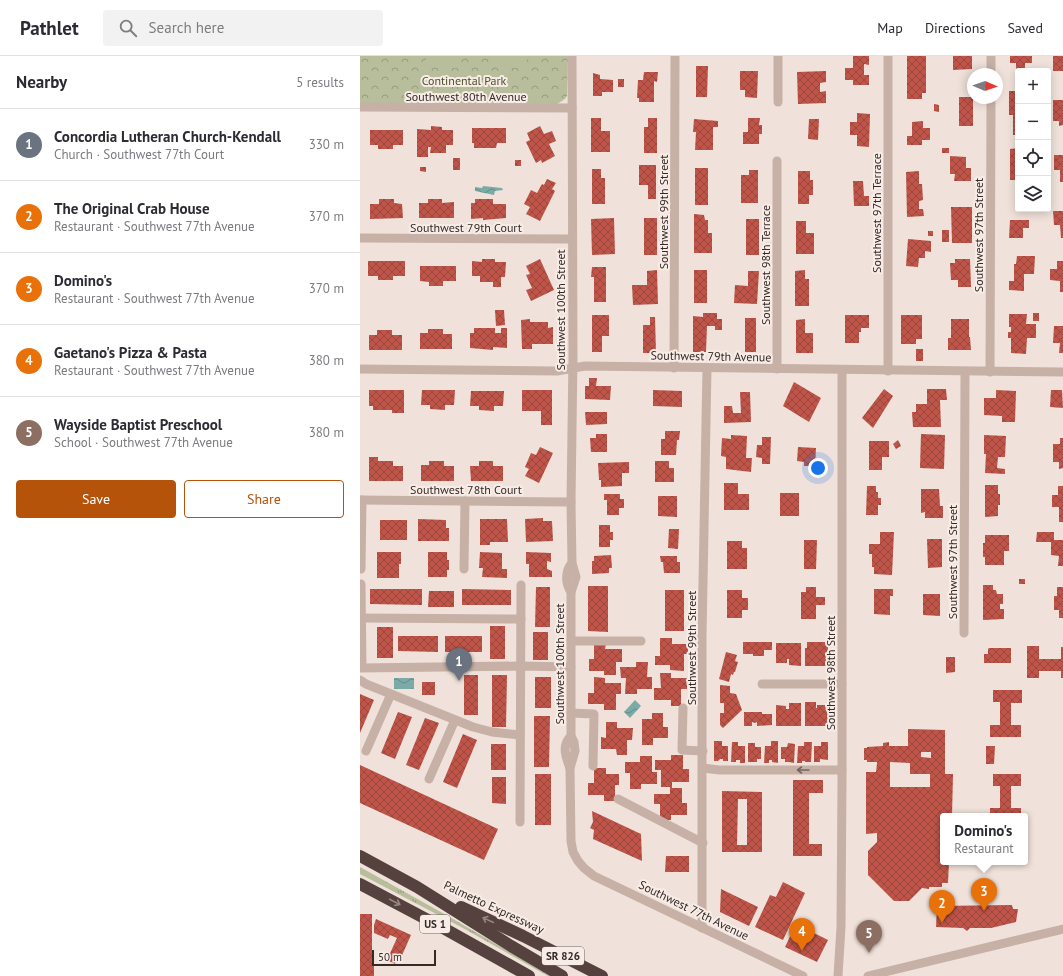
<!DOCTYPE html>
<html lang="en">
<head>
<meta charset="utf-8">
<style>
  :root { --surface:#fff; --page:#f2f2f3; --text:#2b2b33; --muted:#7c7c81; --line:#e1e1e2; --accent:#b45309 }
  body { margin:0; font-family:"PT Sans",sans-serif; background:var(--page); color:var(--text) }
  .controls { position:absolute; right:12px; top:12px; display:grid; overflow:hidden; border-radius:4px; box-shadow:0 2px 10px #0003 }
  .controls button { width:36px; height:36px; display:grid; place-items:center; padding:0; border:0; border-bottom:1px solid var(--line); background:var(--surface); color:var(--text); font:20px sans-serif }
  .compass { position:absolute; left:607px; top:12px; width:36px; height:36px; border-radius:50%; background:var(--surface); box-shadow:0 2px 10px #0003; rotate:92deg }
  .scale { position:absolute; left:12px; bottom:10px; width:64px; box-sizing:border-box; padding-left:4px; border:2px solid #342927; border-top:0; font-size:11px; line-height:14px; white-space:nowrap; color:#342927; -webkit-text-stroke:3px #f8ede6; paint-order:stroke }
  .you { position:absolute; left:458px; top:412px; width:14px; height:14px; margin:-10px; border:3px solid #fff; border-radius:50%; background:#1a73e8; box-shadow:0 0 0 6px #1a73e833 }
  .badge { display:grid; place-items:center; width:26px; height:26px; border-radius:50%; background:var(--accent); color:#fff; font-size:13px; font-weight:700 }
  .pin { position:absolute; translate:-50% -33px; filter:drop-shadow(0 1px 2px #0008) }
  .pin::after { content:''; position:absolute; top:21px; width:14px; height:12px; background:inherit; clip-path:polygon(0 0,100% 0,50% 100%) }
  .popup { position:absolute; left:580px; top:757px; width:88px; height:52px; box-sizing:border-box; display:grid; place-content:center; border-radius:4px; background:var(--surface); filter:drop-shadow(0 1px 3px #0005); font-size:13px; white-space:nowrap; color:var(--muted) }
  .popup b { font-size:15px; color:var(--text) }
  .popup::after { content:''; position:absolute; left:50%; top:100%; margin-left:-8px; border:8px solid transparent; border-top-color:var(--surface) }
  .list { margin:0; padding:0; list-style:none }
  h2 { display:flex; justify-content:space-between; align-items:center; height:52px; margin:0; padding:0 16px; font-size:17px }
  h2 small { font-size:13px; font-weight:400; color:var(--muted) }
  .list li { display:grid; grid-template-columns:26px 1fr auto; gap:12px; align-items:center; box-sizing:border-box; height:72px; padding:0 16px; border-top:1px solid var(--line) }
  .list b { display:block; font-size:15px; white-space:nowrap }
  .list p { margin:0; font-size:13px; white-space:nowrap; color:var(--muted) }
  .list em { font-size:13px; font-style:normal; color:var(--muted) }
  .actions { display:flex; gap:8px; padding:12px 16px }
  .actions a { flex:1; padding:9px 0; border:1px solid var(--accent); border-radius:4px; text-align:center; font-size:14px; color:var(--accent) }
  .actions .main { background:var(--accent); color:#fff }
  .icon { flex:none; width:22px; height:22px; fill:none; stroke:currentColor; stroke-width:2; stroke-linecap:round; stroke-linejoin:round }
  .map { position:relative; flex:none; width:703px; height:920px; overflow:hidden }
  header { display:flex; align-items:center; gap:24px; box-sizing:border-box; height:56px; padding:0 20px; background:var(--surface); border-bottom:1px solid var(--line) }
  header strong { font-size:19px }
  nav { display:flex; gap:22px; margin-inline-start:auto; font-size:14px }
  .search { width:280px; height:36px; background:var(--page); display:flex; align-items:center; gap:10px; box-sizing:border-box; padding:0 14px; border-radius:4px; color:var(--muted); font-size:15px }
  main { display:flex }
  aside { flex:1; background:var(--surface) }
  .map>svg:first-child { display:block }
</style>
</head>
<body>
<header>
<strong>Pathlet</strong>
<div class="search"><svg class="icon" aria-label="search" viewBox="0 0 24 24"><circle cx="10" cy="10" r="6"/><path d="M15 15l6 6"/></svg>Search here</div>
<nav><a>Map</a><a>Directions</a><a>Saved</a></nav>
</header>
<main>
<aside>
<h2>Nearby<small>5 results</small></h2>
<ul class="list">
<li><span class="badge" style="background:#6b7280">1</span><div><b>Concordia Lutheran Church-Kendall</b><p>Church · Southwest 77th Court</p></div><em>330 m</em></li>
<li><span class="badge" style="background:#e8710a">2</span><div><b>The Original Crab House</b><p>Restaurant · Southwest 77th Avenue</p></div><em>370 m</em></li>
<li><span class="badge" style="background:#e8710a">3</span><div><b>Domino's</b><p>Restaurant · Southwest 77th Avenue</p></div><em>370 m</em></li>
<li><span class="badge" style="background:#e8710a">4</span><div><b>Gaetano's Pizza &amp; Pasta</b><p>Restaurant · Southwest 77th Avenue</p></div><em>380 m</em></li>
<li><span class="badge" style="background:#8d6e63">5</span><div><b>Wayside Baptist Preschool</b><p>School · Southwest 77th Avenue</p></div><em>380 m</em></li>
</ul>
<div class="actions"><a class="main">Save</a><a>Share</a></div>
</aside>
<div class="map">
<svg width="703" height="920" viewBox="0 0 703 920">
  <defs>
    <pattern id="grass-tufts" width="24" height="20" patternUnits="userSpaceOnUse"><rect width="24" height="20" fill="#b8be9b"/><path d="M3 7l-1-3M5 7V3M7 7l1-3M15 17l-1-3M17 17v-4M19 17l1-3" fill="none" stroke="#969a7e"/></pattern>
    <pattern id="park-crowns" width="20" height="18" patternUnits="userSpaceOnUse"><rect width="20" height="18" fill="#b8be9b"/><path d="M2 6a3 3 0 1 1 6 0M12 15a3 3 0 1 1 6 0" fill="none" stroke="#969a7e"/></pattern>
    <pattern id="water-waves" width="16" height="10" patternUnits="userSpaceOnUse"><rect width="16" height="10" fill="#7baba6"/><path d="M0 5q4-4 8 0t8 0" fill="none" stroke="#668b87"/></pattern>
    <pattern id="building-cross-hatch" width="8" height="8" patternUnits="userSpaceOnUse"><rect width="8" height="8" fill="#bf5449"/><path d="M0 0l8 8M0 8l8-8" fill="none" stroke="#9c463d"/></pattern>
  </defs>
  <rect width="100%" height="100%" fill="#f0e2da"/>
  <path fill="url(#grass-tufts)" d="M0,811L88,860L191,920H188L101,871L0,818Z"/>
  <path fill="url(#park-crowns)" d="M0,0H208L207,40L205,43L197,48L0,47Z"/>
  <g fill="#b8be9b">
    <path d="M66,0H97V12L66,11Z"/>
    <rect x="137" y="0" width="30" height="12"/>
  </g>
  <g fill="url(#water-waves)">
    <path d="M123,130L142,132L143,134L135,135L134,139L115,135V131L122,132Z"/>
    <rect x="34" y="622" width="20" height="11"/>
    <path d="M275,644L281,650L270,662L264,656Z"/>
  </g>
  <g fill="url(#building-cross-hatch)" fill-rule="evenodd">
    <path d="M493,0H509V9L504,8V19H509V29H493V24H485V12H493Z"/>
    <path d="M547,0H566V37H562V43H547Z"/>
    <path d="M593,0H612V13L593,14Z"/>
    <path d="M650,0H672V7H665V14H656V7H650Z"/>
    <rect x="693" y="0" width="10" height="15"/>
    <path d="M336,10H348L347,41H336Z"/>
    <path d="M380,15H398L397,42L385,41V34H380Z"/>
    <path d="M466,15V26L460,27V36L466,35V47L438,48L437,16Z"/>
    <path d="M284,16H298L297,26L294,25V46H279V42H277L278,24H283Z"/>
    <path d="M233,17L240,19V23L253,24V36H242V40H233Z"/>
    <rect x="258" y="23" width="6" height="8"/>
    <path d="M649,35H658V79H653V59H649Z"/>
    <rect x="599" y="41" width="14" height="29"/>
    <path d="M693,44H703V69L699,70V65H693Z"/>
    <path d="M574,48L579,49V56L574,55Z"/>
    <path d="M497,57L510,58L509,91L497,90V79H490V66H497Z"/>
    <path d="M231,62H241V75H250V96H231Z"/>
    <path d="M288,62H297V97H284V71H288Z"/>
    <path d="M388,62H400L399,69H402V78H399V88H383V76H388Z"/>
    <path d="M334,63L358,65V71H353V94H335L336,76H333Z"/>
    <path d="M449,63H459L458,84L448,83Z"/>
    <path d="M563,65V72H570V84H562V89H547V80H552V66Z"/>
    <path d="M71,70L82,71V74H93V89H86V97H70L71,91H68V101H57V73L71,74Z"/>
    <path d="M180,70L184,78L192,75L196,85L189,88L195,100L182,107L181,104L176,107L166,86L170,84L167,77Z"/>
    <path d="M112,72H146V87H137L136,92H114V87H112Z"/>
    <path d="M10,74H43V89H33V93H18V89H10Z"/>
    <rect x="582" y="92" width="7" height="5"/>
    <path d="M658,92V124H650V93Z"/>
    <path d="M694,99H703V126H700V114H694Z"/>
    <path d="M590,100L606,101V112H611V125H594L595,118H590Z"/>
    <rect x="93" y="102" width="7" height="12"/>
    <rect x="155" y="104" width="6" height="6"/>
    <path d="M279,109H296V143H288V129H279Z"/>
    <path d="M60,111H66V116L60,115Z"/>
    <rect x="335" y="112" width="13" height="37"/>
    <path d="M232,113H241V122H245V148H232Z"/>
    <path d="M389,114H398V147H381V119H389Z"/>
    <path d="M438,115H450V124H453V139H449V148H438Z"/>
    <path d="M559,115V128H562L563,144L559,145V153H563L564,160L547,161L546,116Z"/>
    <path d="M187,123L196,127L192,133L195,135L180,165L166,158L170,151L164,148L171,134L177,137L182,128L184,129Z"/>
    <path d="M493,125H503L504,140H509V150H494Z"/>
    <path d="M19,143H34V147L42,148L43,162L10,163V148H19Z"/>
    <path d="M68,143H82V147L94,146V162H59V147H68Z"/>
    <path d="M115,143H133V148H146V162L123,164V162L111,163V147H115Z"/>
    <path d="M591,151H612V187H592Z"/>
    <path d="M693,155H703V182H701L700,169H694Z"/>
    <path d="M334,158L344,159L345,164H348V177H352V197H334Z"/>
    <path d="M254,162L255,198L232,199L231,163Z"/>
    <rect x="284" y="162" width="13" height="37"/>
    <rect x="386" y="163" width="13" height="36"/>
    <path d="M650,164H669V172H663V182H649Z"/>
    <path d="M436,165H446V177H454V198H436Z"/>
    <rect x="582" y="174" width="7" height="12"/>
    <rect x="568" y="175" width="5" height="5"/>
    <path d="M548,183L571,185V196L565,195V202H559L558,211L546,210Z"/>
    <path d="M657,200H675L674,218H664V235L649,234V225H654V208H656Z"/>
    <path d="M122,203H135V206H146L145,221H141V231H133V226H120V220H112V205L122,206Z"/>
    <path d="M180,203L194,234L171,245L166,234L172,232L166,219L170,218L166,210Z"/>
    <path d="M595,203H610L611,231H598V224H591L590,207H595Z"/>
    <path d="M8,205H45V220H33V224H18V220H8Z"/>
    <path d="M697,205H703V236H700V225L690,224V213H697Z"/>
    <path d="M60,210H96V225H83V230H69V226L60,225Z"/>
    <path d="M232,211H246V246H234V221H231Z"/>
    <path d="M297,214L298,248L273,249L272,229H287V215Z"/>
    <rect x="334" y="214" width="13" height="33"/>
    <path d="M445,214V223H449V250H435V215Z"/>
    <path d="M388,215H399L397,248L374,247L375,229L388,230Z"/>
    <path d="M135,254H144L145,269L136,270Z"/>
    <path d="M343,257H357V263H362V274H355V270H347L346,296H333V260L343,261Z"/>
    <rect x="673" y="257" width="6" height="8"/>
    <path d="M649,258H667L666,268H676V282H667L666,298L651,297V282H648V276H651V271H649Z"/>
    <path d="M232,259H249V280H242V296H232Z"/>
    <path d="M485,259H509V272H501V276H499V287H485Z"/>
    <path d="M541,259H562V283H556V288H541Z"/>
    <path d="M290,261H295L296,297H283V269H290Z"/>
    <rect x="385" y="262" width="11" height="34"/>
    <path d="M170,263V266H188V272L193,271V288H172V293H162L161,264Z"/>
    <path d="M445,263V277H453V297H436V264Z"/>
    <path d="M591,263H609V281H610L611,294H588V282H591Z"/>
    <path d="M694,270H703V297H699L700,287H693Z"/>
    <path d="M114,272H135V277H141V272H147V292L133,291V294L110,292V277H114Z"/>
    <path d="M68,273H83V278H92V293H60V277H68Z"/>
    <path d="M17,274H32V279H42V294H9V279H17Z"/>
    <rect x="556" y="293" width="7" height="12"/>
    <path d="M229,322H237L236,330H251L250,344L225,343V330H229Z"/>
    <path d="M434,326L461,342L449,366L423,350Z"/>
    <path d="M524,333L533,340L513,372L502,362Z"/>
    <path d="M567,333H586L587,344H580L581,371H553L552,356H556V348H567Z"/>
    <path d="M9,334H44V357H32V354H13V350H9Z"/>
    <path d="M62,334H95L94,349H85V354L70,353V349H61Z"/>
    <path d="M162,334H192V369H181V355H162Z"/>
    <path d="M293,334L322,335V351L293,350Z"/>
    <path d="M636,334L656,335L655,366H642V360L624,359V342H636Z"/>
    <path d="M691,334H702L703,352L690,351Z"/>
    <path d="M111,335H144L143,350H134V355L119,354V350H110Z"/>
    <path d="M380,336H390L391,366L364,367V350H372L373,357H381Z"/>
    <path d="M225,356H247V368L226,369Z"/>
    <path d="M305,375H320L319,384H317L316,399H301V383H305Z"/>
    <path d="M236,378H247V396H231L230,382H236Z"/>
    <path d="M561,378L585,379L584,413L560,412Z"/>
    <path d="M371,379L387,380L386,402H392L391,416L366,413V401L361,400L362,382L371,383Z"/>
    <path d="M624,379L646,380L645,401H638L637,412L645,413V418L625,417L626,398H624Z"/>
    <path d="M402,381H411L410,408H402V402L396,401L397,389H402Z"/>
    <path d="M700,382H703V412L699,413V406H693V388H700Z"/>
    <path d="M538,384L541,390L536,393L533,388Z"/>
    <path d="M509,385H529V401H522V414H509Z"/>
    <path d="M180,391L193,397L179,427L165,420L169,413L165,411L171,397L176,399Z"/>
    <path d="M438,391L456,392L455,410H444V406L437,405Z"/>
    <path d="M9,401H18V405H33V410H43V425H9Z"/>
    <path d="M69,405H84V410H94V425H61V409H69Z"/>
    <path d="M119,405H133V410H143V425H111L110,410H119Z"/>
    <path d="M295,405H309V412H314V426H295Z"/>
    <path d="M269,406V417H262V430L241,431V424H239L238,407Z"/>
    <path d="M364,427H378V438H389V454H364Z"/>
    <path d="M625,429H638V438H640V449H638V460L625,461Z"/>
    <path d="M507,430H516V436H518V442H521V449H518V459H506Z"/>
    <path d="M698,430H703V466H699V451H692V439H698Z"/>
    <path d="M561,433H579L580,450H583V462H565V456L561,457Z"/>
    <rect x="420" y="437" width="19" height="23"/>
    <path d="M244,438H260V443H264V452H259V459H247V444H244Z"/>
    <path d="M298,440H317V461L298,460Z"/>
    <path d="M183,462V465H192L193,485L166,486L165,463Z"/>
    <path d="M58,463L86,464V472H89V485H58Z"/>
    <path d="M120,463H147L148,486H130V489H120Z"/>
    <rect x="20" y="464" width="27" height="20"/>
    <path d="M239,469H250V476H253V484H250V491H239Z"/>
    <path d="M309,473H319L318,493L308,492Z"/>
    <path d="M520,476H534L532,519L514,518V511H512V498H509V488H520Z"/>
    <path d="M677,476H694V484H703V510H698L699,500L691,499V486H676Z"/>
    <path d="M625,479H649V495H644V509H625V501H623V487H625Z"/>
    <path d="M567,483H582V511L568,512Z"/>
    <path d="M444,484H457L456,513H444Z"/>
    <path d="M367,485H382V492H387V513H367Z"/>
    <path d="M17,496H41V508H39V522H17Z"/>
    <path d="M68,496H87V504H89V514H87V521H68Z"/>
    <path d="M120,496L142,497V513H147V522L122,521L123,512H119Z"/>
    <path d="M166,496L191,497V506L187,505V513L192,515V521H169V508H166Z"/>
    <path d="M251,499L252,512H249V517L232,518V505H234V500Z"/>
    <path d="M300,500H317V506H320V517H304L303,506H301Z"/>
    <rect x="659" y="523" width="6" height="5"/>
    <path d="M623,529H633V534H636L637,538H643V548H640V553H644V563L623,564Z"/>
    <path d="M228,530H248V576L228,575Z"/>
    <path d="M176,531H190V571H175Z"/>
    <path d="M446,531H456V541H465V549H456V563H441V536H446Z"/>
    <path d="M697,531H703V562H699V554H694V540H697Z"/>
    <path d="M10,533H62V549L10,548Z"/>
    <path d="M102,533L151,534V549H102Z"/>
    <path d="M514,533H533V540H530V559L514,558Z"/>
    <rect x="305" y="534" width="19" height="41"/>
    <path d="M367,534H382V542H388V554H382V562H367Z"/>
    <path d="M69,535H94V551H68Z"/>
    <path d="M563,538H580V560L563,559Z"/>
    <rect x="130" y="570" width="15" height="33"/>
    <rect x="17" y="571" width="16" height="31"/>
    <rect x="173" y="576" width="15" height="28"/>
    <path d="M38,580H78V596L38,595Z"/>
    <rect x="85" y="580" width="37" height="16"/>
    <path d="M300,582H312V588H328V598H324V615L310,614V609H295V600H300Z"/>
    <path d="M383,586H412V594H404V600H393V598H383Z"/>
    <path d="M447,586H468V610H445V592H447Z"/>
    <path d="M416,587H441V610L429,609V603H427V607H416Z"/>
    <path d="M234,588H246L245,593H262V606H256V619H244V615H229V603H234Z"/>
    <path d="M667,590H679V603H701V591H703V622H701V615H679V622H667Z"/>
    <path d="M629,592H651V607H624V598H628V593Z"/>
    <path d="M366,596L377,599L375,605L378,606L375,616H374L373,619L371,618L369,626L359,623Z"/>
    <path d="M586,601H595V616L586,617Z"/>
    <path d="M276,606H288L287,621H292V633H277V638H265L266,622H261L260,611H276Z"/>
    <path d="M300,617H311V622H327V633H321V650H311V644H294V632H301Z"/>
    <rect x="104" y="619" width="14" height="40"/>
    <path d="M132,619H147L146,671H132Z"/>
    <rect x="175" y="621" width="16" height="31"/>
    <path d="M234,621L245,622V627H261V638H256V654H244V648H228V637H234Z"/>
    <rect x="62" y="626" width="13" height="13"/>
    <path d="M360,629L370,630V637L376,638L382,654L363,672L360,669V657H364V647H360Z"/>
    <path d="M633,634H662V647H651V669H661V681H630V669H640V646H633Z"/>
    <path d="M0,638L14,644L0,677Z"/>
    <path d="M445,646H456V652H457V649H468V670H445Z"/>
    <path d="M429,647H441V670H416V649L426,650V653H429Z"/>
    <path d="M38,656L52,661L35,703L21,697Z"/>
    <path d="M384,656H402V658H412V669L397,670V666L395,667L392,666V670H384Z"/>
    <path d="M292,657H303V671H308V682H293V689H282V663H292Z"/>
    <path d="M174,660H190L189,711H174Z"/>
    <path d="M65,662L79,667L59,714L46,709Z"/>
    <path d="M246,666H257V672H273L272,684H267V699H257L256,693H241V681L246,682Z"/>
    <path d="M548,673L585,674V718H593L592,760H583V806H589L588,827H582V831H569V833L562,832L549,845H534L508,819V795L517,786V777L506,778V716H516L517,707V706H507V704H504V692H507V691L523,690V687L529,686V690H548ZM561,696H571V702L561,701ZM530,706L550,707V718H570V731H530Z"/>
    <path d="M103,678L117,684L97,732L83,726Z"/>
    <path d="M354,685H362V690H368V705H363V703H360L358,705H354Z"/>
    <path d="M411,685H418V707L412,706V704H409V707H404L405,690H411Z"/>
    <path d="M372,686H378V690H385V707H380V704H376V706H371Z"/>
    <path d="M444,686H452L451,706H445V705H442V707H437L438,690H444Z"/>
    <path d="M461,686H468V704L460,703V706H454V690H461Z"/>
    <path d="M388,687H395V691H401V703H397V706H388Z"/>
    <path d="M428,687L435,688L434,707L429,706H425V703H421V691H427Z"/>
    <rect x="131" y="688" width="15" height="26"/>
    <path d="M626,690H635L634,708H626Z"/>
    <path d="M311,699H323V713H329V726H312V732H322V747H327V759H311V764H300V748H294V738H310V731H301V714H295V704H311Z"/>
    <path d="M280,700H292V716H297V728H281V733H270V717H265V706H280Z"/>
    <path d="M0,709L138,773L124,804L0,747Z"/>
    <path d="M234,712H246V718H259V729H255V745H244V739H228V727H234Z"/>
    <rect x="175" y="718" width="16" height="51"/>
    <path d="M633,718H661V730H651V752H661V760H630V752H640V730H633Z"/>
    <path d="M132,721H146V748L132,747Z"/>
    <path d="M433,724H463V737H449V788H462V800H433Z"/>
    <path d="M362,735L402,736V796H362ZM378,743H387V789H377Z"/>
    <path d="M232,755L281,778L282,805L233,783L234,774L230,772L233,766Z"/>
    <path d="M306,800H329V816H305Z"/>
    <path d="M423,826L445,837L423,884L395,871L410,839L416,841Z"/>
    <path d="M361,833L398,851L389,870L360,856Z"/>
    <path d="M652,849L653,853H658L656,866L631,872H610L607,875L603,872L576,871L577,850Z"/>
    <path d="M0,858H12V897H14V920H0Z"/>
    <path d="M16,863L51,879L39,906L36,905L35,908L27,904L37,882L30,879L28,883L14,877V869Z"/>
    <path d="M436,868L468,884L457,906L425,891Z"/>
  </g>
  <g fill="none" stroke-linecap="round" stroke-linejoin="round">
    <g stroke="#c7b1a7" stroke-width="9">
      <path d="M212,0L213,300L211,446L212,507L216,521L211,536V680L214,686L215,695L210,712L211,785L213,796L218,805L224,812L234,820L443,920"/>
      <path d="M631,18V0"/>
      <path d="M418,46V0"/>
      <path d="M0,51L212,52"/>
      <path d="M0,182L212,183"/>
      <path d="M314,312L315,0"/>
      <path d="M0,313L197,315L225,310L703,316"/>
      <path d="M417,313V105"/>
      <path d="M528,315V0"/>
      <path d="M630,316L631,42"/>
      <path d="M0,444L211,446"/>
      <path d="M1,513L2,444"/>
      <path d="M104,513L105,445"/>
      <path d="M1,528L2,611"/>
      <path d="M211,536C205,527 205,515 212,507"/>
      <path d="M2,562L161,563"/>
      <path d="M604,577L605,316"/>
      <path d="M211,585H281"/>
      <path d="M0,612L160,610L211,611"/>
      <path d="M0,624L6,628L113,671L132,676L160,679"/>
      <path d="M402,628H482"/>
      <path d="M323,652L322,694L343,695"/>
      <path d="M211,657L234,658L233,710"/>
      <path d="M6,695L31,638"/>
      <path d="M210,712C206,702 201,689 211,680"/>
      <path d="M343,712L359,714H482"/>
      <path d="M69,723L95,664"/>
      <path d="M258,743L343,787"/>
      <path d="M160,766L161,529"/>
      <path d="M342,872V580L347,312"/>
      <path d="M478,920L481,871L482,724V315"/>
      <path d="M508,920L703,873"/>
    </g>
    <g stroke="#55423f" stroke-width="12">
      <path d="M0,800L57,831L151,890L202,920"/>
      <path d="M0,828L85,873L169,920"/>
      <path d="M101,851L163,880L242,920"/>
    </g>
  </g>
  <defs><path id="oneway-shaft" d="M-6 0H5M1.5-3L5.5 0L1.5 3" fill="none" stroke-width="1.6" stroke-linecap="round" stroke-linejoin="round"/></defs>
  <use stroke="#766661" href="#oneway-shaft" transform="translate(443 714) rotate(-180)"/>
  <g stroke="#968682">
    <use href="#oneway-shaft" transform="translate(35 846) rotate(28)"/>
    <use href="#oneway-shaft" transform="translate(128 864) rotate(-155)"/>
  </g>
  <g text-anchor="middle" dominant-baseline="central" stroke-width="4" stroke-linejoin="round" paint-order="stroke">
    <g fill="#f8ede6" stroke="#6f6460" stroke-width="1">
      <rect x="60" y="859" width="30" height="18" rx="3"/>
      <rect x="182" y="891" width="42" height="18" rx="3"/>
    </g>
    <g font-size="11" font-weight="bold" fill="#342927">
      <text x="75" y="868">US 1</text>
      <text x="203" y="900">SR 826</text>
    </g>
    <g font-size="12" fill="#49512c" stroke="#f8ede6">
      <text x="104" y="24">Continental Park</text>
    </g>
    <g font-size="12" fill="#342927" stroke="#f8ede6">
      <text x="106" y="40">Southwest 80th Avenue</text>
      <text transform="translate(303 156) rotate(-90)">Southwest 99th Street</text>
      <text transform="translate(516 157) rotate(-90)">Southwest 97th Terrace</text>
      <text x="106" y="171">Southwest 79th Court</text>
      <text transform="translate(618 179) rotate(-90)">Southwest 97th Street</text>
      <text transform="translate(405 209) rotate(-90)">Southwest 98th Terrace</text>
      <text transform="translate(200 254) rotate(-90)">Southwest 100th Street</text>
      <text transform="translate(351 300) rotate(1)">Southwest 79th Avenue</text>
      <text x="106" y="433">Southwest 78th Court</text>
      <text transform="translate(592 506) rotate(-90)">Southwest 97th Street</text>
      <text transform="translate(331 592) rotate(-90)">Southwest 99th Street</text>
      <text transform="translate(199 608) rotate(-90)">Southwest 100th Street</text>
      <text transform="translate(470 617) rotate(-90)">Southwest 98th Street</text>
      <text transform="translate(134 851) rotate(25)">Palmetto Expressway</text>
      <text transform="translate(334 854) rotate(26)">Southwest 77th Avenue</text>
    </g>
  </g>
</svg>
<div class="controls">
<button>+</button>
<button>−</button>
<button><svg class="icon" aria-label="locate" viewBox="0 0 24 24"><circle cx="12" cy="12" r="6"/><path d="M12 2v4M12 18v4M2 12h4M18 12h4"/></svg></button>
<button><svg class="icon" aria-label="layers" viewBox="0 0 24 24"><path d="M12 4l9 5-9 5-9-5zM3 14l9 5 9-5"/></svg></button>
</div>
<svg class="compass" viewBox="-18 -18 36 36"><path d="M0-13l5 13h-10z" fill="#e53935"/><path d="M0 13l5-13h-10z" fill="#7c7c81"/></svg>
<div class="scale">50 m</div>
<div class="you"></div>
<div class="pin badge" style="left:99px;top:625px;background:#6b7280">1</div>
<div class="pin badge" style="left:582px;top:867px;background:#e8710a">2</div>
<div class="pin badge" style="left:624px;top:855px;background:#e8710a">3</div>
<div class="popup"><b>Domino's</b>Restaurant</div>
<div class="pin badge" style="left:442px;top:895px;background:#e8710a">4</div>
<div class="pin badge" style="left:509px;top:897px;background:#8d6e63">5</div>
</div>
</main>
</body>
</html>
